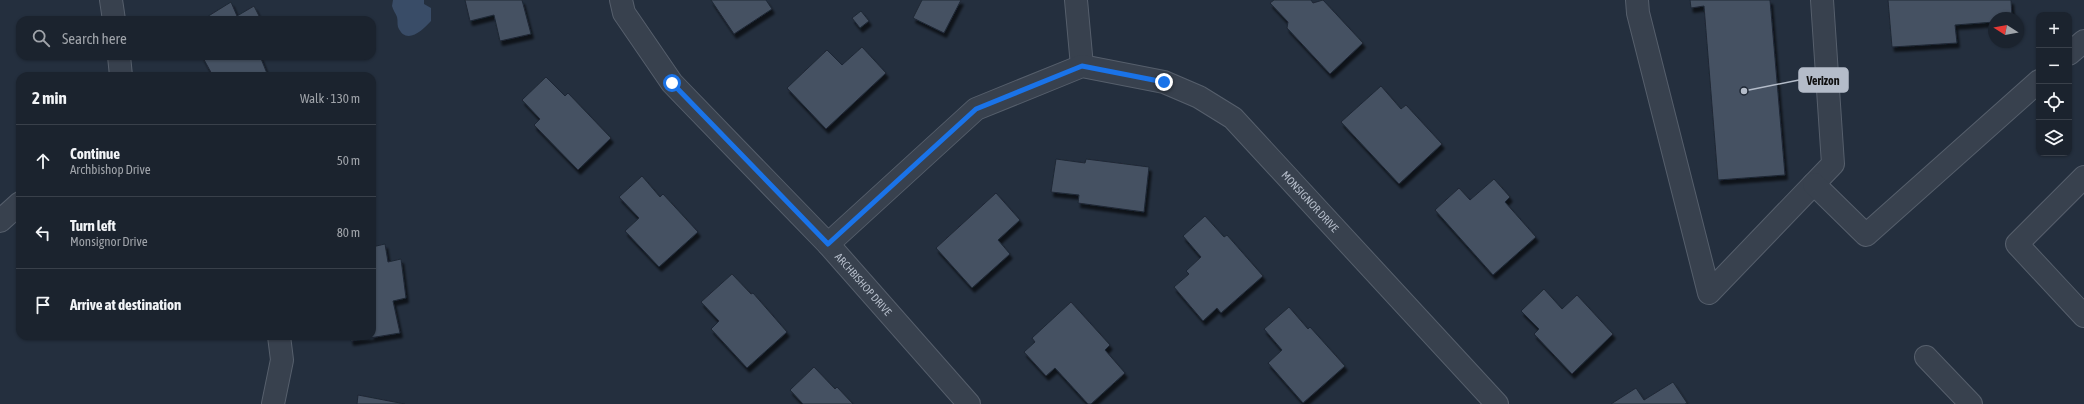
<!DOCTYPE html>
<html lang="en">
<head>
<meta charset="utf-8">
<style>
  :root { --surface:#1b232e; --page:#282f3a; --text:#f1f3f6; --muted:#a0a4aa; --line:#39404a }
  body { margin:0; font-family:"Asap Condensed",sans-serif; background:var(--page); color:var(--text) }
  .controls { position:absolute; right:12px; top:12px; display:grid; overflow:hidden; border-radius:8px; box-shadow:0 1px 3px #0004 }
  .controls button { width:36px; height:36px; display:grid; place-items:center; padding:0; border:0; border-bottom:1px solid var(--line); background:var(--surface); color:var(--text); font:20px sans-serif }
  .compass { position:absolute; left:1988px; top:12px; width:36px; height:36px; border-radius:50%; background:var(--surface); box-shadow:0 1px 3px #0004; rotate:281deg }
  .stop { position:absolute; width:12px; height:12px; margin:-9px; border:3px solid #1a73e8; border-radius:50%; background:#fff }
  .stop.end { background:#1a73e8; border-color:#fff; box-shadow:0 1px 4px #0008 }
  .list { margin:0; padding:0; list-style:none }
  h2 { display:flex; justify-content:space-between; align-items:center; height:52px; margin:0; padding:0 16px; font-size:17px }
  h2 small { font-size:13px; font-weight:400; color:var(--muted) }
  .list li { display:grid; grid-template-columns:26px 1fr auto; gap:12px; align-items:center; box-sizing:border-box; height:72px; padding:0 16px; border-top:1px solid var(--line) }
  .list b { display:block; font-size:15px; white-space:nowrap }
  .list p { margin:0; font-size:13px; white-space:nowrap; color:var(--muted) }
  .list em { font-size:13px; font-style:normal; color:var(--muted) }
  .icon { flex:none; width:22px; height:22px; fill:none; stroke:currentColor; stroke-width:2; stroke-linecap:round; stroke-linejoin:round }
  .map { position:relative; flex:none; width:2084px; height:404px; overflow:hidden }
  .search { position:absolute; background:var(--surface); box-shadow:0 1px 3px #0004; left:16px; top:16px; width:360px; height:44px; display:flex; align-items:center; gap:10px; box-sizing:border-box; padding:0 14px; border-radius:12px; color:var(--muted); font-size:15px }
  .panel { position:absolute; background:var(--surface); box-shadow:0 1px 3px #0004; left:16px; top:72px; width:360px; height:268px; border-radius:12px }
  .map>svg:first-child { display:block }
</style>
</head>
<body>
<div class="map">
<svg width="2084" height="404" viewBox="0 0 2084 404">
  <defs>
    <filter id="shadow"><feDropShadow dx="2.5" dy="4.5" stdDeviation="1" flood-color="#0009"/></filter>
  </defs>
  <rect width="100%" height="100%" fill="#242f3e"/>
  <path fill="#394c67" d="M393,0H424V4L431,8V21C423,30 406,46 398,27C397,23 398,21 397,17C396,14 393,10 392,6Z"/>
  <g fill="#455162" stroke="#1f2835" filter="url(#shadow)">
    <path d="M465,0H522L531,34L500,41L494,15L470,21Z"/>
    <path d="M711,0H766L772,9L734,34Z"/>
    <path d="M922,0H961L944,33L913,18Z"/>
    <path d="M1274,0H1311L1313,3L1323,0L1363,43L1330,74L1287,28L1288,22L1270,3Z"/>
    <path d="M1690,0H1770L1785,175L1718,180L1704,6L1691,8Z"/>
    <path d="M1888,0H2011L2012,18H1994V22L1955,25L1957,43L1892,47Z"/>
    <path d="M231,2L237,16L254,6L261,20H202Z"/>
    <path d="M861,11L869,21L860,28L852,18Z"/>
    <path d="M862,47L886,73L826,129L787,88L827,50L842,65Z"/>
    <path d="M202,56H260L268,76H213Z"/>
    <path d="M546,77L565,96L568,93L611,138L578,170L534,125L540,119L522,100Z"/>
    <path d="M1381,86L1401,109L1406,105L1442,144L1399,184L1341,122Z"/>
    <path d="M1056,159L1085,163L1086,159L1149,167L1144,212L1078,203L1079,195L1051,192Z"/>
    <path d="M642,176L660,197L663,194L698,232L659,267L625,231L639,218L619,197Z"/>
    <path d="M1494,179L1510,197L1505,202L1536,237L1493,275L1435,210L1459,188L1470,200Z"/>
    <path d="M996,193L1020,220L998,240L1010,254L972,288L936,248Z"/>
    <path d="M1205,216L1224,237L1227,235L1263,276L1221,313L1217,308L1203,321L1174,287L1189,274L1186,271L1201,257L1183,236Z"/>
    <path d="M385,244L388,262L401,259L406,298L393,301L400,333L351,341L350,336H372V247Z"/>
    <path d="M732,274L751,294L753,293L787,332L747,368L711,329L719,321L701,302Z"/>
    <path d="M1544,289L1562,309L1577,295L1613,334L1572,374L1534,334L1539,329L1521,311Z"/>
    <path d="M1071,302L1110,345L1105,350L1125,373L1091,404H1088L1055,368L1046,376L1024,352L1035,342L1032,338Z"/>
    <path d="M1289,307L1308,329L1310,327L1345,366L1303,403L1268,363L1282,350L1264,329Z"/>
    <path d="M814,367L835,389L837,387L853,404H803L790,390Z"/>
    <path d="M1673,382L1687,403L1685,404H1611L1636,388L1644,400Z"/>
    <path d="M358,395L405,404H357Z"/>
  </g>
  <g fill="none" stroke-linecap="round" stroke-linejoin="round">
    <g stroke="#565f6c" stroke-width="24">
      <g id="minor">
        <path d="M111,0L114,20"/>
        <path id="s1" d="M621,0L624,13L672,83L828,244L969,404"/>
        <path d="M1076,0L1082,66"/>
        <path d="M1637,0L1638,13L1709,293L1833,164L1822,0"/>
        <path d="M2069,54L2084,41"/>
        <path d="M119,56L121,76"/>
        <path d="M2084,177L2017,244L2084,316"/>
        <path d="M1814,184L1866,235L2039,81"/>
        <path d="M0,221L20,203"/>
        <path id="s2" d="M828,244L976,109L1082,66L1164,82L1199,97L1233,118L1497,404"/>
        <path d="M1926,357L1971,404"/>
        <path d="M273,404L282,360L279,336"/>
      </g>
    </g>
    <use href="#minor" stroke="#38414e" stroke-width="22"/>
  </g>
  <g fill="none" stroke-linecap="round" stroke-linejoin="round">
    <path stroke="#1a73e8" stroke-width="5" d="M672,83L828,244L976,109L1082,66L1164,82"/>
  </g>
  <g text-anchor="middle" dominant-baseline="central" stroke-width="3" stroke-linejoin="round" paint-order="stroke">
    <g font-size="11" fill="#b4bcc9" stroke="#1d2633">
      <text stroke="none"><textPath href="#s2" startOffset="590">MONSIGNOR DRIVE</textPath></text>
      <text stroke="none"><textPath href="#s1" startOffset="376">ARCHBISHOP DRIVE</textPath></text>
    </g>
  </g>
  <path fill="none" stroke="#b4bcc9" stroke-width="1.5" d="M1744 91L1799 80"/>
  <circle fill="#b4bcc9" stroke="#1d2633" stroke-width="1.5" cx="1744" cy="91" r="4"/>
  <rect fill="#b4bcc9" stroke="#b4bcc9" stroke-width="1.5" x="1799" y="68" width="49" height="24" rx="4"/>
  <g font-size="12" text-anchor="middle" font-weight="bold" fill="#111">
    <text x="1823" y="85">Verizon</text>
  </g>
</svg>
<div class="controls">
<button>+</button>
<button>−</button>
<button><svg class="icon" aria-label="locate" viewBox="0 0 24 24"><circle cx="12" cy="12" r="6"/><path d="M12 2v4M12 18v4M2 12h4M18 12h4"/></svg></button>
<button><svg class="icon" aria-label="layers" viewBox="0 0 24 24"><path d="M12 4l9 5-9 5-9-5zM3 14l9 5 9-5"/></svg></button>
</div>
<svg class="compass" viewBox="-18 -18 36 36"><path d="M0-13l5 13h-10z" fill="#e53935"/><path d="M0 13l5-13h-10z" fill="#a0a4aa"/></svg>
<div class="stop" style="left:672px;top:83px"></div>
<div class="stop end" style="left:1164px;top:82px"></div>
<div class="search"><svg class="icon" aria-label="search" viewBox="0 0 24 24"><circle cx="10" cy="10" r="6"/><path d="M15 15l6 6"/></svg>Search here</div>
<section class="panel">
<h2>2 min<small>Walk · 130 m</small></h2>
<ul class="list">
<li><svg class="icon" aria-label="ahead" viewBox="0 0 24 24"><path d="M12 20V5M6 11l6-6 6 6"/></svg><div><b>Continue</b><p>Archbishop Drive</p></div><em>50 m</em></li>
<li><svg class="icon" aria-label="left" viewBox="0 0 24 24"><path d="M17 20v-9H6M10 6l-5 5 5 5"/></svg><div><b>Turn left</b><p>Monsignor Drive</p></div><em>80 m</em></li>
<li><svg class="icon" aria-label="arrive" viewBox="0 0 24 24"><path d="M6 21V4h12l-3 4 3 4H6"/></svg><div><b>Arrive at destination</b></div></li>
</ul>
</section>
</div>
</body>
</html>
